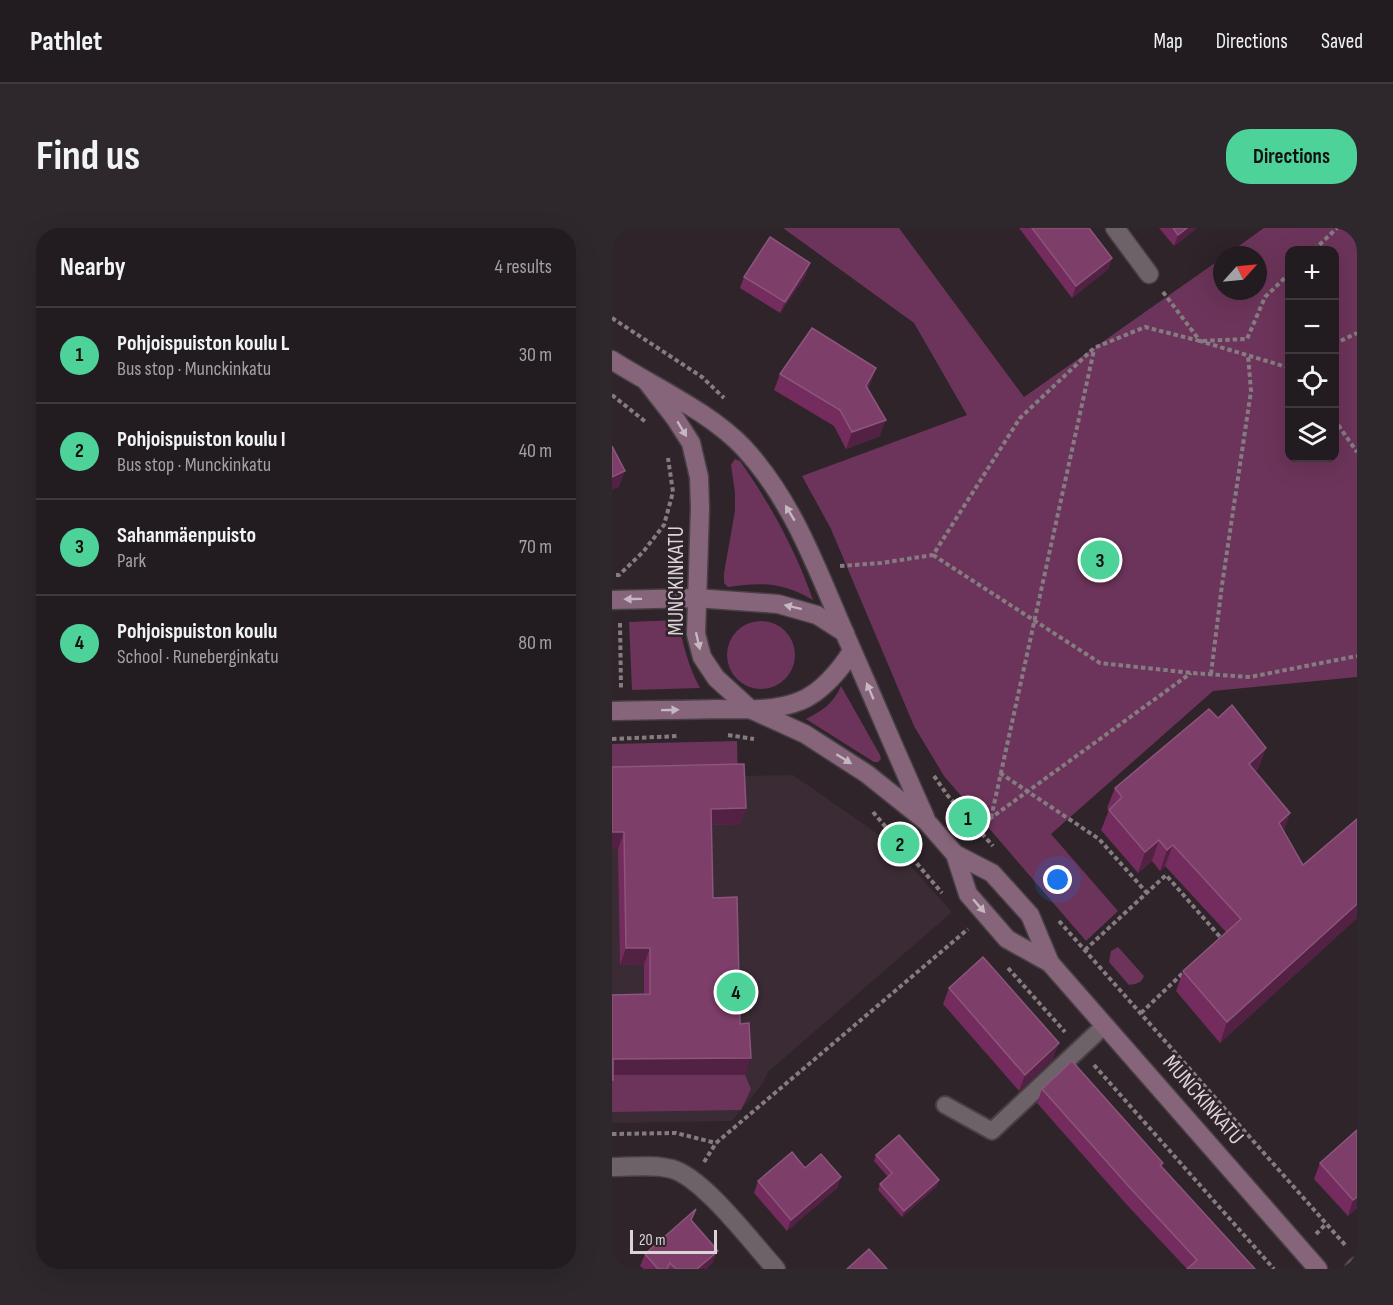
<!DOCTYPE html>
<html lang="en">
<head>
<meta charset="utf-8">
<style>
  :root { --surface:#221b20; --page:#2e282d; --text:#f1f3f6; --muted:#a2a1a5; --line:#3f393e; --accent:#4dd39a }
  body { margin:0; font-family:"Sofia Sans Condensed",sans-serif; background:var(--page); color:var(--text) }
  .controls { position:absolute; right:18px; top:18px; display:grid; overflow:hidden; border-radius:12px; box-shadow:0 6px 24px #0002 }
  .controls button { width:54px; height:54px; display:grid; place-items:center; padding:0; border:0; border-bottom:2px solid var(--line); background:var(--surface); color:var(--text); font:30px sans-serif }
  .compass { position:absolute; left:601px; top:18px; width:54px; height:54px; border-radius:50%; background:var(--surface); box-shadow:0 6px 24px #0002; rotate:63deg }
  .scale { position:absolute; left:18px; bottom:15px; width:87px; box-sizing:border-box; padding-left:6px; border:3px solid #dad3d7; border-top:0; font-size:16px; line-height:21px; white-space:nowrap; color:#dad3d7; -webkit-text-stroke:4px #2e242a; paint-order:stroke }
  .you { position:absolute; left:446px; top:652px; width:21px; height:21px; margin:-15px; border:4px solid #fff; border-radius:50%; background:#1a73e8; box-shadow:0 0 0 9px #1a73e833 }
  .badge { display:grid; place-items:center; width:39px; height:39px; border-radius:50%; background:var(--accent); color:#111; font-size:20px; font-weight:700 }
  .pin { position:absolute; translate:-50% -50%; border:3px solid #fff; box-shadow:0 2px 6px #0006 }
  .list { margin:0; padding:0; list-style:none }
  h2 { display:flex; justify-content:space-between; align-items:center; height:78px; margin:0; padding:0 24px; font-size:26px }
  h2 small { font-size:20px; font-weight:400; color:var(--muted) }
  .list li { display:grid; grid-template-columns:39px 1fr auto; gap:18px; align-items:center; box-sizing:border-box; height:96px; padding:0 24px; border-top:2px solid var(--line) }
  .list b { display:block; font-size:22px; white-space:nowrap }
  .list p { margin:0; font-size:20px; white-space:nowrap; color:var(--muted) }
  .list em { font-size:20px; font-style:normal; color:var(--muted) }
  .icon { flex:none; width:33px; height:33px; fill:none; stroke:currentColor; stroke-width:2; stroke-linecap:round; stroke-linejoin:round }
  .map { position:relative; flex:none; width:745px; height:1041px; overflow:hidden; border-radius:24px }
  header { display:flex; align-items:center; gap:36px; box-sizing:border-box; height:84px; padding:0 30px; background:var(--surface); border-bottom:2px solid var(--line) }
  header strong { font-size:28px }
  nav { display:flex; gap:33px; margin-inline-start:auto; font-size:21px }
  .intro { display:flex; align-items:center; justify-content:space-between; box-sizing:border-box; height:144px; padding:0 36px }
  h1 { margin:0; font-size:42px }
  .button { padding:15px 27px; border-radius:24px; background:var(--accent); color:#111; font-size:21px; font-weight:700 }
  main { display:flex; gap:36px; padding:0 36px }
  aside { flex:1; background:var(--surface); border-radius:24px; box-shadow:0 6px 24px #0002 }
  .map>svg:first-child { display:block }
</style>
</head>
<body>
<header>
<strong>Pathlet</strong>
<nav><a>Map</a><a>Directions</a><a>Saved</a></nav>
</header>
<div class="intro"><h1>Find us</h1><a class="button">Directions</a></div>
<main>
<aside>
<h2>Nearby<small>4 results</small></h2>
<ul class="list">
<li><span class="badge">1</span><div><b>Pohjoispuiston koulu L</b><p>Bus stop · Munckinkatu</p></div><em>30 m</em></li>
<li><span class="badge">2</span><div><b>Pohjoispuiston koulu I</b><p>Bus stop · Munckinkatu</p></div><em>40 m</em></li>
<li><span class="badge">3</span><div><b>Sahanmäenpuisto</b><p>Park</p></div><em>70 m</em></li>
<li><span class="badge">4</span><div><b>Pohjoispuiston koulu</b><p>School · Runeberginkatu</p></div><em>80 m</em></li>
</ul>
</aside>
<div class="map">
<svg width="745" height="1041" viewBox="0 0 745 1041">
  <rect width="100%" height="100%" fill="#2e242a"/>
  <path fill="#3b2b34" d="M181,547L276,613L340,684L156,844L151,855L120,893L0,895V550Z"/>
  <g fill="#6c345a" fill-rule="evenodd">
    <path d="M171,0H287L412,169L610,30V63H646V27H614L652,0H745V449L601,463L439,606L506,683L474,713L332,548L302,498L219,301L190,248L355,187L302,95ZM678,22H722V230H678Z"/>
    <path d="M123,231L128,233C159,277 183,321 201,372C171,354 149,354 116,359L112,355V345L123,283V265L119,237Z"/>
    <path d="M66,392C71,416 76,438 88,460L20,462L17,394Z"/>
    <circle cx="149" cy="427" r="34"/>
    <path d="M229,458L268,527L269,531L266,534H262L194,491C210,483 222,475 229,458Z"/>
    <path d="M125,513L126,553L0,556V516Z"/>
    <path d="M506,719L532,748C530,755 524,756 517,757L497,734L499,723Z"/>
    <path d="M0,847H133L139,861L129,882L0,884Z"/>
  </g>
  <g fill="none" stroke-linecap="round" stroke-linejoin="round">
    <g stroke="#494046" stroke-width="20">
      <path id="lane" d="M333,877L380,903L493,797"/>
    </g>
    <g stroke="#494046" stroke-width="21">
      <g id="street">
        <path d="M503,0L537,46"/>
        <path d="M0,939C20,939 41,936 60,941C92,950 141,1016 164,1041"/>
        <path d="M742,1041L745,1038"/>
      </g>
    </g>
    <g stroke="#494046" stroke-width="21">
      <g id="secondary">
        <path d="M0,132C42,159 98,184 132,220C181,273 205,341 233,406C260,467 286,529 313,589"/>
        <path d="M35,154L63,190L79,215L87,249L88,281L84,406L90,429L104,450L138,481L193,506L255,546L315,594L343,626L356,666L395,711L438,735"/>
        <path d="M0,372L84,370L166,376L205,387L233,405"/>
        <path d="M0,483C34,482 68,482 102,481C130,481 161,484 188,473C209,465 229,441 240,423"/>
        <path d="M343,626L380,645L418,687L438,735L706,1041"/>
      </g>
    </g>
    <g stroke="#857c81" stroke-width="4" stroke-dasharray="4.5 3" stroke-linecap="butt">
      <path d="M702,22L725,0"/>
      <path d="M551,64L588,113L678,140"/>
      <path d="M0,90L90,149L112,170"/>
      <path d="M722,116L745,105"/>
      <path d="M0,167L35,195"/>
      <path d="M722,191L745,224"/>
      <path d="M321,327L488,435L580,445L638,449L745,428"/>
      <path d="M228,338L269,335L321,327L408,190L482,120L533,99L588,113L635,111L653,69L678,45"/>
      <path d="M4,347H7L31,324L52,297L61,264L56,230"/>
      <path d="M8,395L9,460"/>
      <path d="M599,446L610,357L639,163L636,127"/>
      <path d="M116,507L142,511"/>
      <path d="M0,511L67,508"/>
      <path d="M388,545L487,611L535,665"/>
      <path d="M322,548L336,568L381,618"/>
      <path d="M261,584L330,665"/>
      <path d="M379,590L482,122"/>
      <path d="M365,600L579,445"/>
      <path d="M447,693L734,1018"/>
      <path d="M473,722L554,647L609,710L607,713"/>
      <path d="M396,740L453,804"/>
      <path d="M529,785L572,744"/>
      <path d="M482,837L662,1041"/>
      <path d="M0,906L64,905L104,915"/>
      <path d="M92,934L104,915L356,701"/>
      <path d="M704,1006L714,996"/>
    </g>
    <use href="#lane" stroke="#6e6269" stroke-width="16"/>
    <use href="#street" stroke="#6e6269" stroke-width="18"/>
    <use href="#secondary" stroke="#86657a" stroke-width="18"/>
  </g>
  <g fill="#732c5d">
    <path d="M407,0H477L500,30L496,41L460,70Z"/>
    <path d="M547,0H585L562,18Z"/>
    <path d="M194,47L168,85L128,60L132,49Z"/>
    <path d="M264,140L256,161L268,208L234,221L222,198L162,162L168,146Z"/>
    <path d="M606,490L654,520L646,541L643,543L672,603L691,637L745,591V690L608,815L564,763L571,743L614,704L553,638L548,643L540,633L526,645L489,602L497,582L495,580L503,560Z"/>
    <path d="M0,539L134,580L128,596L99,597L101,670L128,796L133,847L0,767L32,766V736L8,737L6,621Z"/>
    <path d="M337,760L441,831L407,863L331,776Z"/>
    <path d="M430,861L551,935L550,939L643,1041H575L515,977L425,875Z"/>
    <path d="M745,902V980L736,988L702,951L708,935Z"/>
    <path d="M264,927L325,958L290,989L266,962L268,956L276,949L262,933Z"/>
    <path d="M193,940L229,949L225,960L175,1003L142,965L146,953Z"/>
    <path d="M79,993L101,1034L94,1041H32L28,1038L33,1026Z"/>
  </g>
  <g fill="#532143">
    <path d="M575,0H585L562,18L566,7Z"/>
    <path d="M500,30L496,41L460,70L464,58Z"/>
    <path d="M198,35L194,47L168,85L173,74Z"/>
    <path d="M264,140L258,157L248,174L254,158Z"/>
    <path d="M274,192L268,208L234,221L240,204Z"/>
    <path d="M13,243L7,259L0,262V249Z"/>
    <path d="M654,520L646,541L630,556L637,536Z"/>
    <path d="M134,580L128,596L93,597L99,581Z"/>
    <path d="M678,585L671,606L667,595Z"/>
    <path d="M0,604H12L6,621H0Z"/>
    <path d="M547,612L540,633L526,645L533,624Z"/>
    <path d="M561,617L553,638L548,643L555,622Z"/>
    <path d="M745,676V690L608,815L615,794Z"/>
    <path d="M14,720H38L32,736L8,737Z"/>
    <path d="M447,815L441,831L407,863L413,847Z"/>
    <path d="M139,830L133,847H0L1,831Z"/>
    <path d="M229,949L225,960L175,1003L179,992Z"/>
    <path d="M327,952L325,958L290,989L292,983Z"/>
    <path d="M745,969V980L736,988L741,972Z"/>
    <path d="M106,1023L101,1034L94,1041H85Z"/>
  </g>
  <g fill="#7e3e6a" stroke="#8c557b" stroke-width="1.5">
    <path d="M420,0H477L500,30L464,58Z"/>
    <path d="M561,0H575L566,7Z"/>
    <path d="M158,9L198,35L173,74L132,49Z"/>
    <path d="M200,100L264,140L254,158L274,192L240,204L228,182L168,146Z"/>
    <path d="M0,218L13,243L0,249Z"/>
    <path d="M620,477L654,520L637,536L678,585L667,595L691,637L745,591V676L615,794L571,743L629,691L561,617L555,622L547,612L533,624L497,582L510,569L503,560L597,481L606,490Z"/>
    <path d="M132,536L134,580L99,581L101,670L125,669L128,796L137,795L139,830L1,831V852H0V767L38,766V720H14L12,604H0V539Z"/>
    <path d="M371,729L447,815L413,847L337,760Z"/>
    <path d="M460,833L551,935L548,937L643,1041H575L585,1032L520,962L430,861Z"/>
    <path d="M745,902V969L741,972L708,935Z"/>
    <path d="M287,907L327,952L292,983L268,956L280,945L264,927Z"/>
    <path d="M180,924L193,940L209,926L229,949L179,992L146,953Z"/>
    <path d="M84,981L79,992L106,1023L85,1041H64L58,1035L55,1041H46L33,1026Z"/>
    <path d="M257,1021L275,1041H235Z"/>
  </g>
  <defs><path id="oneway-solid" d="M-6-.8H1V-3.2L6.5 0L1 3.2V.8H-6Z" transform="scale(1.5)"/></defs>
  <g fill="#c5b8c0">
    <use href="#oneway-solid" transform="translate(70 201) rotate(59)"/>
    <use href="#oneway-solid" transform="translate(178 285) rotate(-121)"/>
    <use href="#oneway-solid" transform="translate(21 371) rotate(179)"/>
    <use href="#oneway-solid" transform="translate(181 379) rotate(-166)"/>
    <use href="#oneway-solid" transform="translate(86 413) rotate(77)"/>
    <use href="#oneway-solid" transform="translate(258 463) rotate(-113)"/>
    <use href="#oneway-solid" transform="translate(58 482) rotate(-1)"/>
    <use href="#oneway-solid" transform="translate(232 531) rotate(32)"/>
    <use href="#oneway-solid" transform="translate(367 678) rotate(49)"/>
  </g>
  <g text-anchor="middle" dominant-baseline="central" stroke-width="5" stroke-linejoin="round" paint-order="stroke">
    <g font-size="22" fill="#dad3d7" stroke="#2e242a">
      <text transform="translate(64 353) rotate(-90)">MUNCKINKATU</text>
      <text transform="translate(591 872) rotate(49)">MUNCKINKATU</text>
    </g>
  </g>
</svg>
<div class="controls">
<button>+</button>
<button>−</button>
<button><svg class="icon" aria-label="locate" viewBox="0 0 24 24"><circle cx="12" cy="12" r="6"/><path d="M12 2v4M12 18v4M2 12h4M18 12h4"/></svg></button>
<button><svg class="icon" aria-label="layers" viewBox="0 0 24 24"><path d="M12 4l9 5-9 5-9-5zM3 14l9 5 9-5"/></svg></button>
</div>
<svg class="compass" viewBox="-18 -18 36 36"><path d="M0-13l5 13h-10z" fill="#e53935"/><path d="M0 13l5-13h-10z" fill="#a2a1a5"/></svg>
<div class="scale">20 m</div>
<div class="you"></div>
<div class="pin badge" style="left:356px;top:590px">1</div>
<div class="pin badge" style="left:288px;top:616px">2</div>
<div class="pin badge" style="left:488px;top:332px">3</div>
<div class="pin badge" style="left:124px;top:764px">4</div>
</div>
</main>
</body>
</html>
